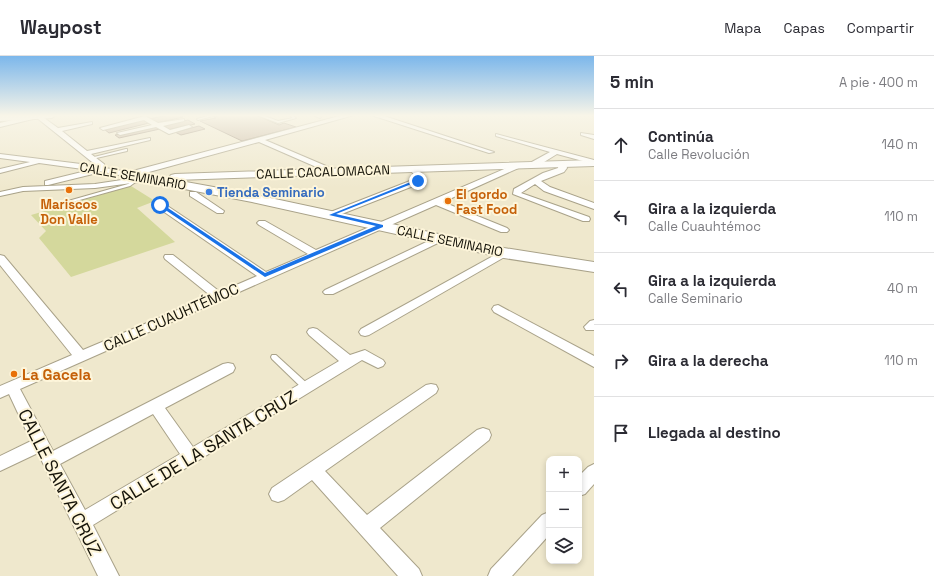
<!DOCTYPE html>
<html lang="es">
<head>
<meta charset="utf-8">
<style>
  :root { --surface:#fff; --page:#f7f7f7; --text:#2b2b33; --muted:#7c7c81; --line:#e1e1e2 }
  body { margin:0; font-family:"Space Grotesk",sans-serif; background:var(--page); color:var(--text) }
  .controls { position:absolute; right:12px; bottom:12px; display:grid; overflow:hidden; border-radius:8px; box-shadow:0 2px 6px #0003 }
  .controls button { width:36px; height:36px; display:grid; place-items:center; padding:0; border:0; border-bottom:1px solid var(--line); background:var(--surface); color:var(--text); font:20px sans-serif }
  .stop { position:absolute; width:12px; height:12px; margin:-9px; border:3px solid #1a73e8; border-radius:50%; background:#fff }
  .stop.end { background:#1a73e8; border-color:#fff; box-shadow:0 1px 4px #0008 }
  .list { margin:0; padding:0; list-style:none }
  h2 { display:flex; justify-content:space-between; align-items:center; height:52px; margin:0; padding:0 16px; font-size:17px }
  h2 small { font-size:13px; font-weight:400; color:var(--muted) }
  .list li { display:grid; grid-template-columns:26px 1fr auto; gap:12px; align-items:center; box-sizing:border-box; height:72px; padding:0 16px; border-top:1px solid var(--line) }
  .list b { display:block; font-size:15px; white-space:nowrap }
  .list p { margin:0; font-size:13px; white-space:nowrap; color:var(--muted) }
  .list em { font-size:13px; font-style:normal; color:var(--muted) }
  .icon { flex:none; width:22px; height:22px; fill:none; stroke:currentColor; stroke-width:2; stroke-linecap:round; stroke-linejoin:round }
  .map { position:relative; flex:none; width:594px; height:520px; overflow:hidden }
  header { display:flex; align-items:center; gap:24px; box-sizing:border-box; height:56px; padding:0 20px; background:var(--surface); border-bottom:1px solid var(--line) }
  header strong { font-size:19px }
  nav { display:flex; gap:22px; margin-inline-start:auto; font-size:14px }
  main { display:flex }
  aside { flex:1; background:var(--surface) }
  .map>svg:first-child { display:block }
</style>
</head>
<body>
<header>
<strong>Waypost</strong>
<nav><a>Mapa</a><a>Capas</a><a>Compartir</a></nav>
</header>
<main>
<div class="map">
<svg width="594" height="520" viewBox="0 0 594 520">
  <rect width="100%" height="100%" fill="#efe8cd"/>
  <path fill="#d4d89c" d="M131,130L155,145L137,152L175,186L71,221L39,182L46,175L31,159Z"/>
  <g fill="#c6b59f" stroke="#91816c">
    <path d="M168,59H179L183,61L157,67L149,63Z"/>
    <path d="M220,59H256L279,69L284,67L296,71L242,85L200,65L216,62L214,61Z"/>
    <path d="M142,64L149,67L109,77L104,73Z"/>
    <path d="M188,64L195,68L168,74L160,70Z"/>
    <path d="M199,70L205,73L181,79L175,76Z"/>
    <path d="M156,71L160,73L119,82L115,79Z"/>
  </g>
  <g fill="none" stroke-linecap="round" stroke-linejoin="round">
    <g stroke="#a9a289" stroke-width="2">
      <g id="lane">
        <path d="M211,59H217L198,64L197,63Z"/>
        <path d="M257,59H262L278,65L293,62L289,59H292L296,62L278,67Z"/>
        <path d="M313,59H318L321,61L320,62Z"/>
        <path d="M126,93H127V95L92,103L90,102Z"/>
        <path d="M134,124L137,125L130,130L58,150L54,149L128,128Z"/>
        <path d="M272,299H276L310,330L311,332L310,334L307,335L304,334L272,303L271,301Z"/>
      </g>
    </g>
    <g stroke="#a9a289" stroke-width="2">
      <g id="street">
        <path d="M33,59H40L58,72L92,66V68L62,75L87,95L150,82V84L91,98L104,108L105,112L129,116L343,59H354L265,84L333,113L334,115L330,117L259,86L138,119L139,120L135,122H139L143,124L139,126L95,132L23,135L0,140V136L23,131L95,128L135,122L98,115L97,117L48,129H45V125L90,114L39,107L0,117V113L30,106L0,102V98L97,110L37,62L0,71V67Z"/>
        <path d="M371,59H381L494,96L489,97Z"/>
        <path d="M145,60L158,67L184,63V65L163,70L170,74L189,69L192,71L169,78L156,71L120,79L117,77L152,69L144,64L103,74L100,72Z"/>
        <path d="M581,77L594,79V83L581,79Z"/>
        <path d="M496,78L594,104V108L557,98L536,111H530V107L550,96L496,80Z"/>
        <path d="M559,106H562L566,108L567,112L564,116L541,125L550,131L594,147V153L544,135L535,128L521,137L589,161L590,163L589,165H583L513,138L514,133L543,117L558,112Z"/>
        <path d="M516,108H522L523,110L443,146L507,172L509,174L507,176H501L436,149L20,333L53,395L223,308L228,307L233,308L235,312L233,316L165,352L193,391L339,305L309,279L307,276L309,273L313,272L317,273L350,299L365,294L383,304L385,307L383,310L378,312L362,304L93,469L119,520H98L38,397L0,415V400L31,385L9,338L0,342V330L72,299L0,209V199L4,200L83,294L211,240L165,203L164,201L165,199H173L220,236L257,220L157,151L156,149L157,147H163L266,216L308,198L259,169L257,167L259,165H265L316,194ZM153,358L180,398L85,454L60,408Z"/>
        <path d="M411,111H417L424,122L421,127L334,161H328L327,159L328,157L415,123L416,122L410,113Z"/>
        <path d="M190,136H196L224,155L223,157H217L190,140Z"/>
        <path d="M439,180L442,181L444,183L442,185L333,238H325L323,236L325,234Z"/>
        <path d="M504,194L508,195L509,197L508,199L369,279L365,280L361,279L359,276L361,273Z"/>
        <path d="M498,249L594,300V311L494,256L492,253L494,250Z"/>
        <path d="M594,264V274H586L584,271L590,265Z"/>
        <path d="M431,328L436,329L438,333L436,337L325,415L367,459L477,374L483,372L489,374L491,379L489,384L380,472L419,513L422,520H398L312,424L284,444L278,446L272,444L269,438L272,432L426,329Z"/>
        <path d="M594,408V428L585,438L579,440V420L588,411Z"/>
        <path d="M549,456V479L512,520H488L491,513L542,459Z"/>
      </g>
    </g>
    <g stroke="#a9a289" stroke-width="2">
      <g id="secondary">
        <path d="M0,59H56L52,62L0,65Z"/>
        <path d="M594,104V110L175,124L252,138L504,192L594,206V216L504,202L252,146L148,126L144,125L142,123L144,121L148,120L175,124L169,121L171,119L175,118Z"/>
      </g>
    </g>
    <use href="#lane" fill="#fff" fill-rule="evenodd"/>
    <use href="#street" fill="#fff" fill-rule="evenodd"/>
    <use href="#secondary" fill="#fff" fill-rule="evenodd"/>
  </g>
  <linearGradient id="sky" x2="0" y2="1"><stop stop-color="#7cb7eb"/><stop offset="0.45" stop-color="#f8f5e8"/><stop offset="1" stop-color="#f8f5e8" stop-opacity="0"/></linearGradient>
  <rect width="594" height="132" fill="url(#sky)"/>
  <path fill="#1a73e8" d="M418,123L419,125L336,158L383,169V171L265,221L158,149L162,148L265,217L376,170L329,159Z"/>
  <g fill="#e8710a" stroke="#fdf5da" stroke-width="1.5">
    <circle cx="69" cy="134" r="4"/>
    <circle cx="448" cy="145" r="4"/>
    <circle cx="14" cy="318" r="4"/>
  </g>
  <circle fill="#3f7fe0" stroke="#fdf5da" stroke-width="1.5" cx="209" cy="136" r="4"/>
  <g text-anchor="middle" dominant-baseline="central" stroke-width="4" stroke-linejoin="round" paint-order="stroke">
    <g font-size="13" fill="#16140a" stroke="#fdf5da">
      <text transform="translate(323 116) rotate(-2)">CALLE CACALOMACAN</text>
      <text transform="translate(133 120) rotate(10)">CALLE SEMINARIO</text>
      <text transform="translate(450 185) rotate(12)">CALLE SEMINARIO</text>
    </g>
    <g font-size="13" font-weight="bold" fill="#366cbe" stroke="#fdf5da" text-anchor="start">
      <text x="217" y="136">Tienda Seminario</text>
    </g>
    <g font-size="13" font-weight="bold" fill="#c56008" stroke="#fdf5da" text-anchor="start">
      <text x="456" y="138">El gordo<tspan x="456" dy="15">Fast Food</tspan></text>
      <text x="69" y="148" text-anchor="middle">Mariscos<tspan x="69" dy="15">Don Valle</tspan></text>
    </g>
    <g font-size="15" fill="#16140a" stroke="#fdf5da">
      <text transform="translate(171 261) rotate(-24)">CALLE CUAUHTÉMOC</text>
    </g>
    <g font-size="15" font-weight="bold" fill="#c56008" stroke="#fdf5da" text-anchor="start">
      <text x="22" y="318">La Gacela</text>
    </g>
    <g font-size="18" fill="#16140a" stroke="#fdf5da">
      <text transform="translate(203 394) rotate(-31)">CALLE DE LA SANTA CRUZ</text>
      <text transform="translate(60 426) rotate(63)">CALLE SANTA CRUZ</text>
    </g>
  </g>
</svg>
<div class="controls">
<button>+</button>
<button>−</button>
<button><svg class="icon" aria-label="layers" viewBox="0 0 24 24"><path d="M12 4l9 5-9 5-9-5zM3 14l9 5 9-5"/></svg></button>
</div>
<div class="stop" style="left:160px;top:149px"></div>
<div class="stop end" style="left:418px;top:125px"></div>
</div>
<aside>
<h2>5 min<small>A pie · 400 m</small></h2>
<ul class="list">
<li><svg class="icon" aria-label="ahead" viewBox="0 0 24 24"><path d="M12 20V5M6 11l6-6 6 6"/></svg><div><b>Continúa</b><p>Calle Revolución</p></div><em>140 m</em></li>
<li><svg class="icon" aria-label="left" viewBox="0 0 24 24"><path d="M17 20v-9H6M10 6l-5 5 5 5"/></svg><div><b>Gira a la izquierda</b><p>Calle Cuauhtémoc</p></div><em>110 m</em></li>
<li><svg class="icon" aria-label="left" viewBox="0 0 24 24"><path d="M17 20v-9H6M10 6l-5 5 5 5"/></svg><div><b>Gira a la izquierda</b><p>Calle Seminario</p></div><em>40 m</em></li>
<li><svg class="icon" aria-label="right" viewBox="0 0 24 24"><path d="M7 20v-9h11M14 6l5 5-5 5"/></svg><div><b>Gira a la derecha</b></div><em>110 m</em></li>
<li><svg class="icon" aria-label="arrive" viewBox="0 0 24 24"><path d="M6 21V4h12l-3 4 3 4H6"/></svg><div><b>Llegada al destino</b></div></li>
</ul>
</aside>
</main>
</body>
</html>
